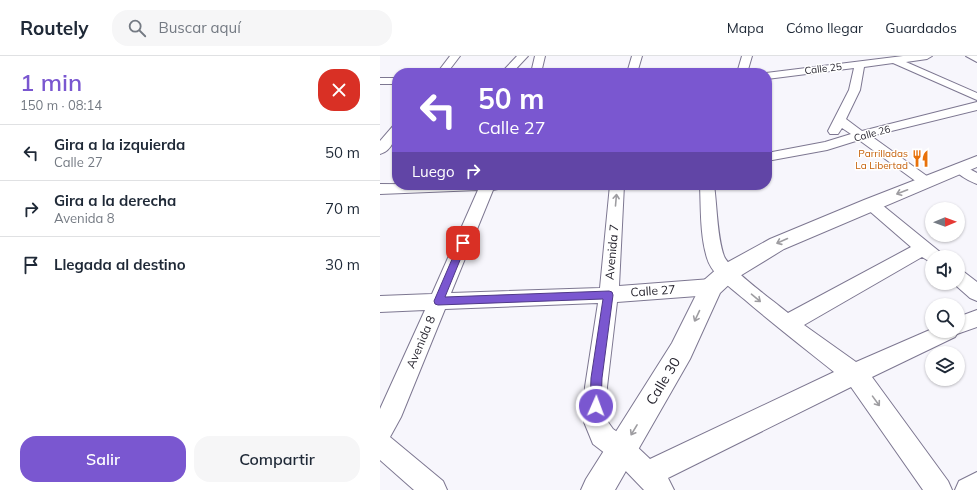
<!DOCTYPE html>
<html lang="es">
<head>
<meta charset="utf-8">
<style>
  :root { --surface:#fff; --page:#f6f6f7; --text:#1f2937; --muted:#747a83; --line:#e0e1e3; --accent:#7a57d0 }
  body { margin:0; font-family:Mulish,sans-serif; background:var(--page); color:var(--text); height:100vh; display:flex; flex-direction:column; font-size:15px; white-space:nowrap }
  * { box-sizing:border-box; margin:0 }
  p { font-size:13px; color:var(--muted) }
  .icon { flex:none; width:22px; height:22px; fill:none; stroke:currentColor; stroke-width:2; stroke-linecap:round; stroke-linejoin:round }
  .map { position:relative; flex:1; overflow:hidden }
  .side { display:flex; flex-direction:column; background:var(--surface); width:380px }
  .side>* { flex:none }
  .guide { position:absolute; left:12px; top:12px; width:380px; height:122px; border-radius:16px; box-shadow:0 1px 3px #0004; background:#7a57d0; color:#fff; overflow:hidden }
  .needle { width:26px; rotate:89deg }
  .tools { position:absolute; left:545px; top:146px; display:grid; gap:8px }
  .tools a { display:grid; place-items:center; width:40px; height:40px; border-radius:50%; background:var(--surface); box-shadow:0 1px 3px #0004; font-size:20px }
  .pin { position:absolute; display:grid; place-items:center; width:34px; height:34px; color:#fff; margin:-17px; border-radius:8px; box-shadow:0 2px 6px #0006 }
  .me { position:absolute; width:44px; margin:-22px; rotate:2deg; stroke-linejoin:round; filter:drop-shadow(0 0 3px #0008) }
  .turn { display:flex; align-items:center; gap:14px; height:84px; padding:0 20px; font-size:18px }
  .turn .icon { width:52px; height:52px; stroke-width:2.5 }
  .turn b { display:block; font-size:28px; line-height:34px }
  .then { display:flex; align-items:center; height:38px; padding:0 20px; background:#0003; gap:8px; font-size:15px }
  .round { display:grid; place-items:center; flex:none; width:42px; height:42px; border-radius:16px; background:var(--page) }
  .head { display:flex; align-items:center; justify-content:space-between; height:68px; padding:0 20px }
  h1 { font-size:24px; font-weight:600; line-height:30px; color:var(--accent) }
  .cta { display:flex; gap:8px; margin-top:auto; padding:8px 20px }
  .cta a { flex:1; height:46px; border-radius:16px; background:var(--accent); color:#fff; font-size:16px; font-weight:600; line-height:46px; text-align:center }
  .cta a+a { background:var(--page); color:var(--text) }
  ul { padding:0; list-style:none }
  li { display:flex; align-items:center; gap:12px; height:56px; padding:0 20px; border-top:1px solid var(--line) }
  li div { flex:1 }
  li b { display:block; font-size:15px }
  li em { font-style:normal }
  header { display:flex; align-items:center; gap:24px; box-sizing:border-box; height:56px; padding:0 20px; background:var(--surface); border-bottom:1px solid var(--line) }
  header strong { font-size:19px }
  nav { display:flex; gap:22px; margin-inline-start:auto; font-size:14px }
  .search { width:280px; height:36px; background:var(--page); display:flex; align-items:center; gap:10px; box-sizing:border-box; padding:0 14px; border-radius:16px; color:var(--muted); font-size:15px }
  main { display:flex; flex:1; min-height:0 }
  .map>svg:first-child { display:block }
  .lines { fill:none; stroke-linecap:round; stroke-linejoin:round }
  .minor-casing { stroke:#7d7791; stroke-width:2 }
  .secondary-casing { stroke:#7d7791; stroke-width:2 }
  .minor { fill:#fff; fill-rule:evenodd }
  .secondary { fill:#fff; fill-rule:evenodd }
  .oneway { stroke:#9e9da1 }
  .route { fill:#7a57d0; stroke:#4f3987 }
  .labels { text-anchor:middle; stroke-width:3; stroke-linejoin:round; paint-order:stroke }
  .far-street-label { font-size:10px; fill:#27252f; stroke:#fff }
  .far-food-label { font-size:10px; fill:#c56008; stroke:#fff; text-anchor:end }
  .street-label { font-size:12px; fill:#27252f; stroke:#fff }
  .near-street-label { font-size:14px; fill:#27252f; stroke:#fff }
</style>
</head>
<body>
<header>
<strong>Routely</strong>
<div class="search"><svg class="icon" aria-label="search" viewBox="0 0 24 24"><circle cx="10" cy="10" r="6"/><path d="M15 15l6 6"/></svg>Buscar aquí</div>
<nav><a>Mapa</a><a>Cómo llegar</a><a>Guardados</a></nav>
</header>
<main>
<section class="side">
<div class="head"><div><h1>1 min</h1><p>150 m · 08:14</p></div><a class="round" style="background:#d93025;color:#fff"><svg class="icon" aria-label="close" viewBox="0 0 24 24"><path d="M6 6l12 12M18 6L6 18"/></svg></a></div>
<ul>
<li><svg class="icon" aria-label="left" viewBox="0 0 24 24"><path d="M17 20v-9H6M10 6l-5 5 5 5"/></svg><div><b>Gira a la izquierda</b><p>Calle 27</p></div><em>50 m</em></li>
<li><svg class="icon" aria-label="right" viewBox="0 0 24 24"><path d="M7 20v-9h11M14 6l5 5-5 5"/></svg><div><b>Gira a la derecha</b><p>Avenida 8</p></div><em>70 m</em></li>
<li><svg class="icon" aria-label="arrive" viewBox="0 0 24 24"><path d="M6 21V4h12l-3 4 3 4H6"/></svg><div><b>Llegada al destino</b></div><em>30 m</em></li>
</ul>
<div class="cta"><a>Salir</a><a>Compartir</a></div>
</section>
<div class="map">
<svg width="597" height="434" viewBox="0 0 597 434">
  <rect width="100%" height="100%" fill="#f7f6fc"/>
  <g class="lines">
    <defs>
      <path id="minor" d="M 70,0 L 80,0 L 67,17 L 57,17 Z
        M 137,0 L 148,0 L 132,17 L 121,17 Z
        M 155,0 L 165,0 L 161,17 L 151,17 Z
        M 252,0 L 262,0 L 257,17 L 247,17 Z
        M 362,0 L 372,0 L 367,17 L 357,17 Z
        M 523,0 L 552,0 L 547,3 L 526,6 L 597,37 L 597,44 L 513,7 L 484,11 L 480,34 L 466,63 L 482,75 L 597,46 L 597,54 L 491,80 L 551,123 L 553,126 L 551,129 L 546,131 L 541,129 L 479,84 L 447,94 L 387,105 L 387,97 L 445,86 L 471,78 L 462,72 L 458,78 L 450,78 L 448,75 L 469,34 L 474,12 L 387,23 L 386,17 Z
        M 586,0 L 597,0 L 597,6 Z
        M 0,22 L 17,22 L 17,28 L 0,28 Z
        M 17,69 C 17,80 12,95 0,98 L 0,85 L 13,70 Z
        M 580,108 L 597,117 L 597,128 C 589,125 578,119 573,112 L 575,109 Z
        M 0,128 L 125,129 L 123,132 L 113,134 L 71,237 L 220,232 L 230,129 L 244,129 L 239,230 L 331,223 L 338,226 L 340,231 L 338,236 L 331,239 L 237,246 L 227,331 L 228,366 L 233,373 L 252,386 L 270,403 L 454,316 C 424,292 393,268 364,243 C 351,232 332,219 327,202 C 320,179 321,153 320,129 L 334,129 C 337,149 337,181 344,200 C 349,213 395,246 408,257 L 531,191 L 486,152 L 483,148 L 486,144 L 491,143 L 496,144 L 560,196 L 563,201 L 552,201 L 552,207 L 542,201 L 424,269 L 476,306 L 552,273 L 552,275 L 578,275 L 578,261 L 597,254 L 597,271 L 577,278 L 575,281 L 492,321 L 568,425 L 572,434 L 543,434 L 471,331 L 288,422 L 294,434 L 264,434 L 239,408 L 213,388 L 204,366 L 205,331 L 218,247 L 65,253 L 21,361 L 10,381 L 63,425 L 67,434 L 34,434 L 0,404 L 0,353 L 45,254 L 0,256 L 0,240 L 52,238 L 98,134 L 0,138 Z
        M 578,214 L 584,216 L 597,226 L 597,245 L 590,242 L 573,227 L 578,227 Z
        M 597,416 L 597,434 L 575,434 L 579,425 Z"/>
      <path id="secondary" d="M 597,100 L 597,111 L 404,193 L 355,223 L 340,237 L 310,303 L 235,434 L 201,434 L 206,423 L 292,287 L 323,225 L 339,211 L 390,183 L 484,144 Z"/>
    </defs>
    <use href="#minor" class="minor-casing"/>
    <use href="#secondary" class="secondary-casing"/>
    <use href="#minor" class="minor"/>
    <use href="#secondary" class="secondary"/>
  </g>
  <defs><path id="oneway-shaft" d="M-6 0H5M1.5-3L5.5 0L1.5 3" fill="none" stroke-width="1.6" stroke-linecap="round" stroke-linejoin="round"/></defs>
  <g class="oneway">
    <use href="#oneway-shaft" transform="translate(522 136) rotate(159)"/>
    <use href="#oneway-shaft" transform="translate(236 144) rotate(-85)"/>
    <use href="#oneway-shaft" transform="translate(402 185) rotate(156)"/>
    <use href="#oneway-shaft" transform="translate(376 242) rotate(40)"/>
    <use href="#oneway-shaft" transform="translate(317 260) rotate(115)"/>
    <use href="#oneway-shaft" transform="translate(496 345) rotate(54)"/>
    <use href="#oneway-shaft" transform="translate(254 374) rotate(121)"/>
  </g>
  <path class="route" d="M 83,184 L 87,187 L 65,241 L 229,235 L 232,236 L 233,239 L 222,322 L 221,350 L 220,355 L 216,356 L 211,355 L 210,350 L 211,322 L 223,243 L 58,249 L 55,248 L 54,245 L 79,187 Z"/>
  <defs>
    <symbol id="restaurant-bare" viewBox="-9 -9 18 18"><path d="M-5-6h1v4h1v-4h1v4h1v-4h1v5L-1.5 .5V6h-2V.5L-5-1ZM5-6V6H3V1.5H1.5Q1.5-4 5-6Z" fill="#e8710a" stroke="#fff" stroke-width="2.5" paint-order="stroke"/></symbol>
  </defs>
  <g fill-rule="evenodd">
    <use href="#restaurant-bare" x="528" y="90" width="25" height="25"/>
  </g>
  <g class="labels">
    <g class="far-street-label">
      <text transform="translate(443 12) rotate(-7)" y="4">Calle 25</text>
      <text transform="translate(492 77) rotate(-15)" y="4">Calle 26</text>
    </g>
    <g class="far-food-label">
      <text x="528" y="101">Parrilladas<tspan x="528" dy="12">La Libertad</tspan></text>
    </g>
    <g class="street-label">
      <text transform="translate(232 196) rotate(-85)" y="4">Avenida 7</text>
      <text transform="translate(273 235) rotate(-4)" y="4">Calle 27</text>
      <text transform="translate(41 286) rotate(-67)" y="4">Avenida 8</text>
    </g>
    <g class="near-street-label">
      <text transform="translate(283 325) rotate(-59)" y="5">Calle 30</text>
    </g>
  </g>
</svg>
<div class="tools">
<a><svg class="needle" viewBox="-14 -14 28 28"><path d="M0-13l5 13h-10z" fill="#e53935"/><path d="M0 13l5-13h-10z" fill="#747a83"/></svg></a>
<a><svg class="icon" aria-label="sound" viewBox="0 0 24 24"><path d="M4 9h4l5-4v14l-5-4H4zM17 9q2 3 0 6"/></svg></a>
<a><svg class="icon" aria-label="search" viewBox="0 0 24 24"><circle cx="10" cy="10" r="6"/><path d="M15 15l6 6"/></svg></a>
<a><svg class="icon" aria-label="layers" viewBox="0 0 24 24"><path d="M12 4l9 5-9 5-9-5zM3 14l9 5 9-5"/></svg></a>
</div>
<div class="pin" style="left:83px;top:187px;background:#d93025"><svg class="icon" aria-label="arrive" viewBox="0 0 24 24"><path d="M6 21V4h12l-3 4 3 4H6"/></svg></div>
<svg class="me" style="left:216px;top:350px" viewBox="-20 -20 40 40"><circle r="17" fill="#7a57d0" stroke="#fff" stroke-width="3"/><path d="M0-11L8 9 0 5-8 9z" fill="#fff"/></svg>
<div class="guide">
<div class="turn"><svg class="icon" aria-label="left" viewBox="0 0 24 24"><path d="M17 20v-9H6M10 6l-5 5 5 5"/></svg><div><b>50 m</b>Calle 27</div></div>
<div class="then">Luego<svg class="icon" aria-label="right" viewBox="0 0 24 24"><path d="M7 20v-9h11M14 6l5 5-5 5"/></svg></div>
</div>
</div>
</main>
</body>
</html>
